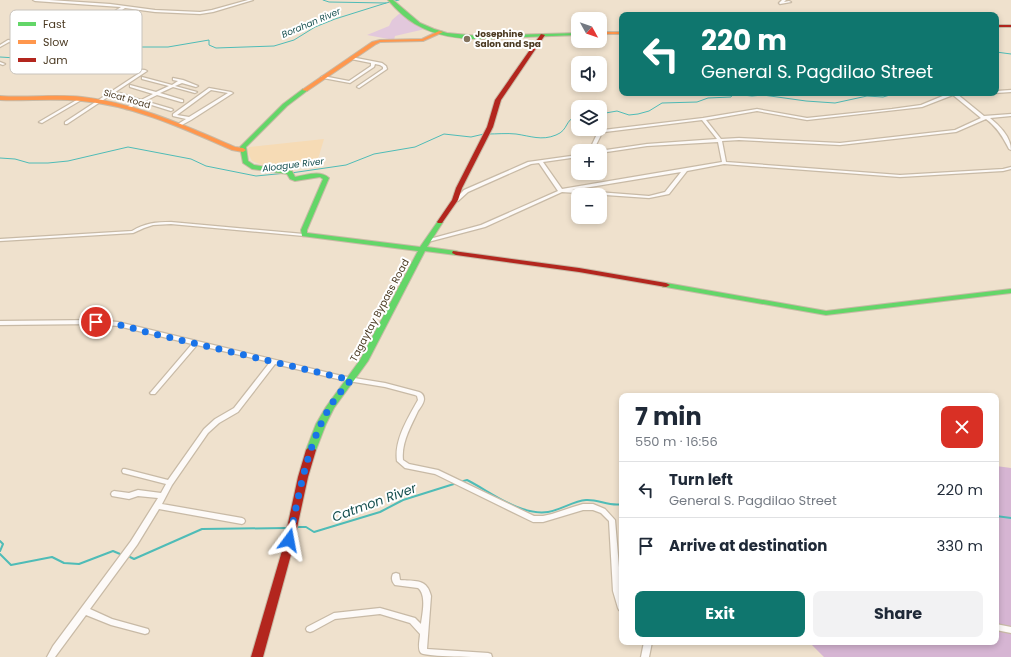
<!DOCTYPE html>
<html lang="en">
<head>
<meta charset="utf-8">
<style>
  :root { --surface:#fff; --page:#f2f2f3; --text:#1f2937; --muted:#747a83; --line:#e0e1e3; --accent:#0f766e }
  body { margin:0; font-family:Poppins,sans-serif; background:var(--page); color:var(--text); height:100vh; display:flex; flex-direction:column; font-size:15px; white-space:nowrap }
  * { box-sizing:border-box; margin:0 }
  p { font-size:13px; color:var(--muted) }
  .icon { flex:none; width:22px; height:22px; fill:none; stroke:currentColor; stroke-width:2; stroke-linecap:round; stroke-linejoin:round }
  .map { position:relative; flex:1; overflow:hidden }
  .details { position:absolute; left:619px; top:393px; width:380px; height:252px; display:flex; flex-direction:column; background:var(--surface); border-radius:8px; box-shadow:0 2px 6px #0003 }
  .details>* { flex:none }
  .hud { position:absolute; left:619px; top:12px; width:380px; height:84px; border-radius:8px; box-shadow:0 2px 6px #0003; background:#0f766e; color:#fff; overflow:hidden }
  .needle { width:26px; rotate:130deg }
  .controls { position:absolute; left:571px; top:12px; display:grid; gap:8px }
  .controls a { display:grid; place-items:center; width:36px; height:36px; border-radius:8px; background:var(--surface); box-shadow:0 2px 6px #0003; font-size:20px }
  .pin { position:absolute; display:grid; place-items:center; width:34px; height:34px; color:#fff; margin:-17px; border:2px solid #fff; border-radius:50%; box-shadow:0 1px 4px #0007 }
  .me { position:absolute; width:44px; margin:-22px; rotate:13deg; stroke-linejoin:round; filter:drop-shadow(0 0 3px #0008) }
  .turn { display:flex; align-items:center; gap:14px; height:84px; padding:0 16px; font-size:18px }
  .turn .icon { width:52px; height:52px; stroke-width:2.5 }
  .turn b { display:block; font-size:28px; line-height:34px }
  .round { display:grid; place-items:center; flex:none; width:42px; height:42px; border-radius:8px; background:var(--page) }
  .headline { display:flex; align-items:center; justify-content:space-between; height:68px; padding:0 16px }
  h1 { font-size:24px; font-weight:700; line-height:30px }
  .cta { display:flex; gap:8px; margin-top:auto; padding:8px 16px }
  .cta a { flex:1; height:46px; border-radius:8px; background:var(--accent); color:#fff; font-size:16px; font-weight:700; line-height:46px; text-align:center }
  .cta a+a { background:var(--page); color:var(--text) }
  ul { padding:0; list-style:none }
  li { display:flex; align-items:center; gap:12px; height:56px; padding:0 16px; border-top:1px solid var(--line) }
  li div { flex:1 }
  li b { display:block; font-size:15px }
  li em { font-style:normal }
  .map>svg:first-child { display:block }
  .built { fill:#f6dbb5 }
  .green { fill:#e2c8dc }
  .forest { fill:#d6b5d3 }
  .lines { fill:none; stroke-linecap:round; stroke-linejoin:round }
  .stream-far1 { stroke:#4fbcb7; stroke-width:1 }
  .stream { stroke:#4fbcb7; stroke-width:2 }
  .street-casing { stroke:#c8baa6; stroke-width:2.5 }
  .fast-casing { stroke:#c8baa6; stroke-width:2 }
  .slow-casing { stroke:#c8baa6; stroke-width:2 }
  .jam-casing { stroke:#c8baa6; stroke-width:2 }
  .street { fill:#fdfaf8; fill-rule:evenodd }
  .fast { fill:#63d668; fill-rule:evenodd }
  .slow { fill:#ff974d; fill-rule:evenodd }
  .jam { fill:#b3261e; fill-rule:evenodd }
  .route { stroke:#1a73e8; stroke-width:7; stroke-dasharray:0 12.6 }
  .poi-dot { fill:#83735d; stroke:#fff; stroke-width:1.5 }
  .labels { text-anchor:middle; stroke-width:4; stroke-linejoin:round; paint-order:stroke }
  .far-water-label { font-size:9px; font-style:italic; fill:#175050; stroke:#fff }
  .far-poi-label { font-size:9px; font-weight:bold; fill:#493820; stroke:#fff; text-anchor:start }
  .far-street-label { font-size:9px; fill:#493820; stroke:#fff }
  .street-label { font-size:10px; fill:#493820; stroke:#fff }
  .near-water-label { font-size:13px; font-style:italic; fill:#175050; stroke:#fff }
  .key { fill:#fff; stroke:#c8c3bc; stroke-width:1 }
  .key-label { font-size:11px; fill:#493820 }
</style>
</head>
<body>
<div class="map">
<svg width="1011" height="657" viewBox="0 0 1011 657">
  <rect width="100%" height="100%" fill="#efe1cd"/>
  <path class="built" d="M 324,139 L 316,166 L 265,166 L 252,161 L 247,151 L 249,147 Z"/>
  <path class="green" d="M 399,14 L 402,14 L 414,24 L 425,29 L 395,36 L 394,40 L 367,35 L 389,26 L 392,20 Z"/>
  <path class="forest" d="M 996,466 L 1011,468 L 1011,657 L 824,657 L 809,642 L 996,642 Z"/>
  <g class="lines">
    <path class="stream-far1" d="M 323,0 L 329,2 L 386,3 L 399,0
      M 115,50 L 133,47 L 168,47 L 209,40 L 209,45 L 216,48 L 274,46 L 294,40 L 315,27 L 335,19 L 386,3
      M 996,52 L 1011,54
      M 0,57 L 64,61 L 77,57 L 90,49 L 101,48
      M 600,114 L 617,111 L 629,115 L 638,114 L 649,111 L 662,103 L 697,102 L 708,98 L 731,97 L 733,94 L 752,96 L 763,95 L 806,101 L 835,103 L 867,96 L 883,97 L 897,93
      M 488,134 C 497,134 507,133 516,134 C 530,136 542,141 556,135 C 569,130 564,120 578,115
      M 0,158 L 15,159 L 29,163 L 48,163 L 68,161 L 128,147 L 191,159 L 206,166 L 256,176 L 287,173
      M 291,173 L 346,165 L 374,154 L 415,147 L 444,134 L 471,137 L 484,134"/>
    <path class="stream" d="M 460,482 L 467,480 C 491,492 520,516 548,512 C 561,510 573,501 586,500 C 598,499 610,507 622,504
      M 996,516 L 1011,518
      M 297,527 L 306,527 L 314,532 L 380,512 L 403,500 L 457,483
      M 0,541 L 3,544 L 0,551
      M 0,554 L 11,565 L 52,557 L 64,563 L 79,564 L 113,551 L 120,554
      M 130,557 L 134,559 L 202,529 L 287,528"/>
    <defs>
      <path id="street" d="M 33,0 L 49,0 L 110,4 L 155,10 L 200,12 L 212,10 L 248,0 L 253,0 L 213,12 L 200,14 L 155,12 L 125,8 L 74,42 L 106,43 L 107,44 L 105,45 L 9,42 L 0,47 L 0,45 L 8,40 L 69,42 L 121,7 L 35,1 Z
        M 782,0 L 786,0 L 784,2 L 789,1 L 791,2 L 780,4 L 779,3 Z
        M 102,47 L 118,48 L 120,49 L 118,50 L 103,49 L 102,49 Z
        M 351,57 L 382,63 L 386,66 L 387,69 L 359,88 L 357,87 L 358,86 L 383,69 L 383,67 L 380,65 L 375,64 L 374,67 L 350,83 L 323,78 L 321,77 L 323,76 L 349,81 L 371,66 L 371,63 L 351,59 Z
        M 0,62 L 5,64 L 3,65 L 0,64 Z
        M 97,66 L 145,70 L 147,71 L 67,124 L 65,124 L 65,122 L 141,72 L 98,68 L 97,68 Z
        M 142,77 L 172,85 L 178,81 L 173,80 L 173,78 L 183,80 L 198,86 L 196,87 L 182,83 L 175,86 L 197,92 L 195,93 L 173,87 L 160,93 L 183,100 L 183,102 L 181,102 L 157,95 L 145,101 L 172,109 L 173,110 L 171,111 L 142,102 L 128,109 L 126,109 L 126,107 L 138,101 L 118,95 L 118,93 L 120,93 L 141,100 L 153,94 L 130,87 L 130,85 L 156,92 L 169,86 L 142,79 Z
        M 209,88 L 231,92 L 233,93 L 191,120 L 180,126 L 178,126 L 178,124 L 186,119 L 173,116 L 173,114 ZM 211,90 L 228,93 L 189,117 L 177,115 Z
        M 1011,90 L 1011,92 L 996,93 L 996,91 Z
        M 950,93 L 961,93 L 957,94 L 984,116 L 1011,114 L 1011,116 L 990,118 C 1000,126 1011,137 1011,150 L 1009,149 C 1003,137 997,127 986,119 L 956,132 L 840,145 L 739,140 L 722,141 L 726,162 L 900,175 L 1003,169 L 1011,167 L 1011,169 L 1003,171 L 900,177 L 724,164 L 687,171 L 669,194 L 649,198 L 562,192 L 485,227 L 428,242 L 426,241 L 426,240 L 481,225 L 558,191 L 539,163 L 531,164 L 468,192 L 458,201 L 456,201 L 454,200 L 464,190 L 528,162 L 578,155 L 578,157 L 543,162 L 562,189 L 722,162 L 718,142 L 647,146 L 600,153 L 600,151 L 599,151 L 647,144 L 717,139 L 702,120 L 605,132 L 601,135 L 593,151 L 589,151 L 597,134 L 603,130 L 703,118 L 757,109 L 807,118 L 892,109 L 921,105 ZM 953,95 L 981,118 L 955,130 L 840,143 L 739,138 L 721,139 L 706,120 L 757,111 L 807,120 L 922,107 ZM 681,172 L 665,192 L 649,196 L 572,190 Z
        M 80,98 L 83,99 L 42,123 L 39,122 Z
        M 171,222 L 304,234 L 306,235 L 304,236 L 171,224 L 153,225 L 144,228 L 133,233 L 0,241 L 0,239 L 132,231 C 145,223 156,222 171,222 Z
        M 96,320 L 118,322 L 342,376 L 385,383 L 419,392 C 422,393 424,396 424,399 C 424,403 420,408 418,411 C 411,426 401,443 403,460 L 409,464 L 438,470 L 534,516 L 543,516 L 552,514 L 573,507 L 583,504 L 593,504 L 605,509 L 615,520 L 621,591 L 622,595 L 622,611 L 619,610 L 618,608 L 613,591 L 609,521 L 601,513 L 593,510 L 583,510 L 543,522 L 533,522 L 435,474 L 405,468 L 397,461 C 394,440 408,418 418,400 L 417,396 L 415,395 L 385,387 L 342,380 L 275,364 L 238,412 L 219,423 L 208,433 L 172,485 L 162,504 L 242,518 L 244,519 L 245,521 L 244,523 L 242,524 L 159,509 L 137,545 L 90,609 L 112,619 L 148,629 L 149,631 L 148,633 L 145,634 L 111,625 L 86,615 L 55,657 L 47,657 L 53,646 L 131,541 L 158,498 L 138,496 L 129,499 L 112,496 L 111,494 L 112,492 L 114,491 L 129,493 L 138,490 L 161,493 L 166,484 L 123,473 L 122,471 L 123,469 L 125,469 L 168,480 L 204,429 L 215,419 L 234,408 L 270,362 L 197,345 L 155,394 L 151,394 L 150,393 L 151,392 L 192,344 L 118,326 L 96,324 L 0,325 L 0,321 Z
        M 396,573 L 399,574 L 400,580 C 408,581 422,579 427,587 C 429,589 430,593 431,596 L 427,649 L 488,653 L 491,654 L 492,657 C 481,657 426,657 421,653 C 417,649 420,639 420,634 L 410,623 L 380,614 L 335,619 L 313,631 L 310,632 L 307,631 L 306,629 L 307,627 L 334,613 L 380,608 L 415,618 L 421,624 C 422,615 427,595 418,588 L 395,585 C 392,582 391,578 393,574 Z
        M 996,624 L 1011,627 L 1011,633 L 996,630 Z
        M 644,642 L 652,642 L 649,657 L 641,657 Z"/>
      <path id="fast" d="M 388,0 L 393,0 L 420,23 L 434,29 L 447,33 L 479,36 L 578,33 L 578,35 C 561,36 543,36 526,37 C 490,39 448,44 415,24 C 405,18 396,9 388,0 Z
        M 303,89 L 308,90 L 287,106 L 246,147 L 248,161 L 254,165 L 292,171 L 295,177 C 307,175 320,170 329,178 L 307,230 L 307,233 L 420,247 L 438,221 L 440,220 L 443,222 L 427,247 L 456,251 L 460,253 L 456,255 L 425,251 L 368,361 L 334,408 L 326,424 L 316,450 L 314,452 L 308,452 L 306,450 L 316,424 L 326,407 L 360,360 L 418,251 L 302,236 L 301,230 L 323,179 L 320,177 L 295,181 L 290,179 L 287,174 L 252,169 L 243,163 L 240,147 L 283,104 Z
        M 663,283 L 666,283 L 826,311 L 1011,289 L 1011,293 L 826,315 L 666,287 L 663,287 L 662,285 Z"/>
      <path id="slow" d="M 439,31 L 443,32 L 423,41 L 380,42 L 376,44 L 307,91 L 302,90 L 372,42 L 380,40 L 422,39 Z
        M 600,32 L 622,32 L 622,34 L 600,34 Z
        M 0,96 C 27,98 55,94 82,97 C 136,103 186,126 235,147 L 243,148 L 246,150 L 243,152 L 232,150 C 184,129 135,106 82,101 C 55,98 27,101 0,100 Z"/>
      <path id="jam" d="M 996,25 L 1011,25 L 1011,27 L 996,27 Z
        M 541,34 L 545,35 L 501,100 L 493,127 L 462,188 L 458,200 L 442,223 L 438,223 L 437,222 L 452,200 L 456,188 L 487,127 L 495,100 Z
        M 453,251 L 579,268 L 666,283 L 670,285 L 666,287 L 579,272 L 456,255 L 452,253 Z
        M 311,447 L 314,448 L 316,450 L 308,477 L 292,551 L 263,657 L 251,657 L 282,551 L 298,477 L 306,450 L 308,448 Z"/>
    </defs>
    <use href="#street" class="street-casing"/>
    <use href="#fast" class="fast-casing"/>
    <use href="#slow" class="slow-casing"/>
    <use href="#jam" class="jam-casing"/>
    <use href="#street" class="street"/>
    <use href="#fast" class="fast"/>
    <use href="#slow" class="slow"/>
    <use href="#jam" class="jam"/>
  </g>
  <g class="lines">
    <path class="route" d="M 96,322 L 126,326 L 142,331 L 351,380 C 342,390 333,400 327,412 C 305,452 299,497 289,540"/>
  </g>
  <circle class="poi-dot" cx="467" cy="39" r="4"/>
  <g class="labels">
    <g class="far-water-label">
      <text transform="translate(311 23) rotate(-23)" y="3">Borahan River</text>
      <text transform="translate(293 165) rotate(-7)" y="3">Aloague River</text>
    </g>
    <g class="far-poi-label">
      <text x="475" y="37">Josephine<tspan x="475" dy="10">Salon and Spa</tspan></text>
    </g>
    <g class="far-street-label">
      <text transform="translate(127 99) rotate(16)" y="3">Sicat Road</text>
    </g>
    <g class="street-label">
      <text transform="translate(379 310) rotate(-62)" y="4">Tagaytay Bypass Road</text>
    </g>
    <g class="near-water-label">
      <text transform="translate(374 502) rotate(-20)" y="5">Catmon River</text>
    </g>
  </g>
  <rect x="10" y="10" width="132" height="64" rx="6" class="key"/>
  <rect x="18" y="22" width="18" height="4" fill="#63d668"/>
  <rect x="18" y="40" width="18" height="4" fill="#ff974d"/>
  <rect x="18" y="58" width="18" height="4" fill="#b3261e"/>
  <g class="key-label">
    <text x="43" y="28">Fast</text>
    <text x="43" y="46">Slow</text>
    <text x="43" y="64">Jam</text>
  </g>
</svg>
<div class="controls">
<a><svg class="needle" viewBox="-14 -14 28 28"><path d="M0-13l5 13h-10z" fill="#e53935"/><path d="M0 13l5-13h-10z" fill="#747a83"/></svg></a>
<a><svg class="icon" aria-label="sound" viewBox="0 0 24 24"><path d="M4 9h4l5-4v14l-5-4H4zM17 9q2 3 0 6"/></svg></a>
<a><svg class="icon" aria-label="layers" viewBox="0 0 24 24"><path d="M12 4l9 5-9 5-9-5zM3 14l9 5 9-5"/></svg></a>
<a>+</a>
<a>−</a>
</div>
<div class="pin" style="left:96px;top:322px;background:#d93025"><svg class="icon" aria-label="arrive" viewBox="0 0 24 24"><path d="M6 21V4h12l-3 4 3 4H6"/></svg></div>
<svg class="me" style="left:289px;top:540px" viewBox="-20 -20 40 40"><path d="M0-17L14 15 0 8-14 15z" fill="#1a73e8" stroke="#fff" stroke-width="4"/></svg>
<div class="hud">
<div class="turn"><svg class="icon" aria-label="left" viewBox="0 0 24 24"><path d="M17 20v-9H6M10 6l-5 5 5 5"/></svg><div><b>220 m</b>General S. Pagdilao Street</div></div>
</div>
<section class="details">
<div class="headline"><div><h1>7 min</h1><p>550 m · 16:56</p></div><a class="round" style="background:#d93025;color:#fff"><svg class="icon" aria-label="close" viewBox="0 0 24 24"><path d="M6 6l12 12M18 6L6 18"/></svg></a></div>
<ul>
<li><svg class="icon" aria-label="left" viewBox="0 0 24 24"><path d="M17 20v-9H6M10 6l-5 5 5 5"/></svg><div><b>Turn left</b><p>General S. Pagdilao Street</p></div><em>220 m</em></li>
<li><svg class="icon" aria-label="arrive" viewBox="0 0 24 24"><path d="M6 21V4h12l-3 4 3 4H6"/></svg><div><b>Arrive at destination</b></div><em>330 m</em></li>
</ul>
<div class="cta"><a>Exit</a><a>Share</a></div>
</section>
</div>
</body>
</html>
